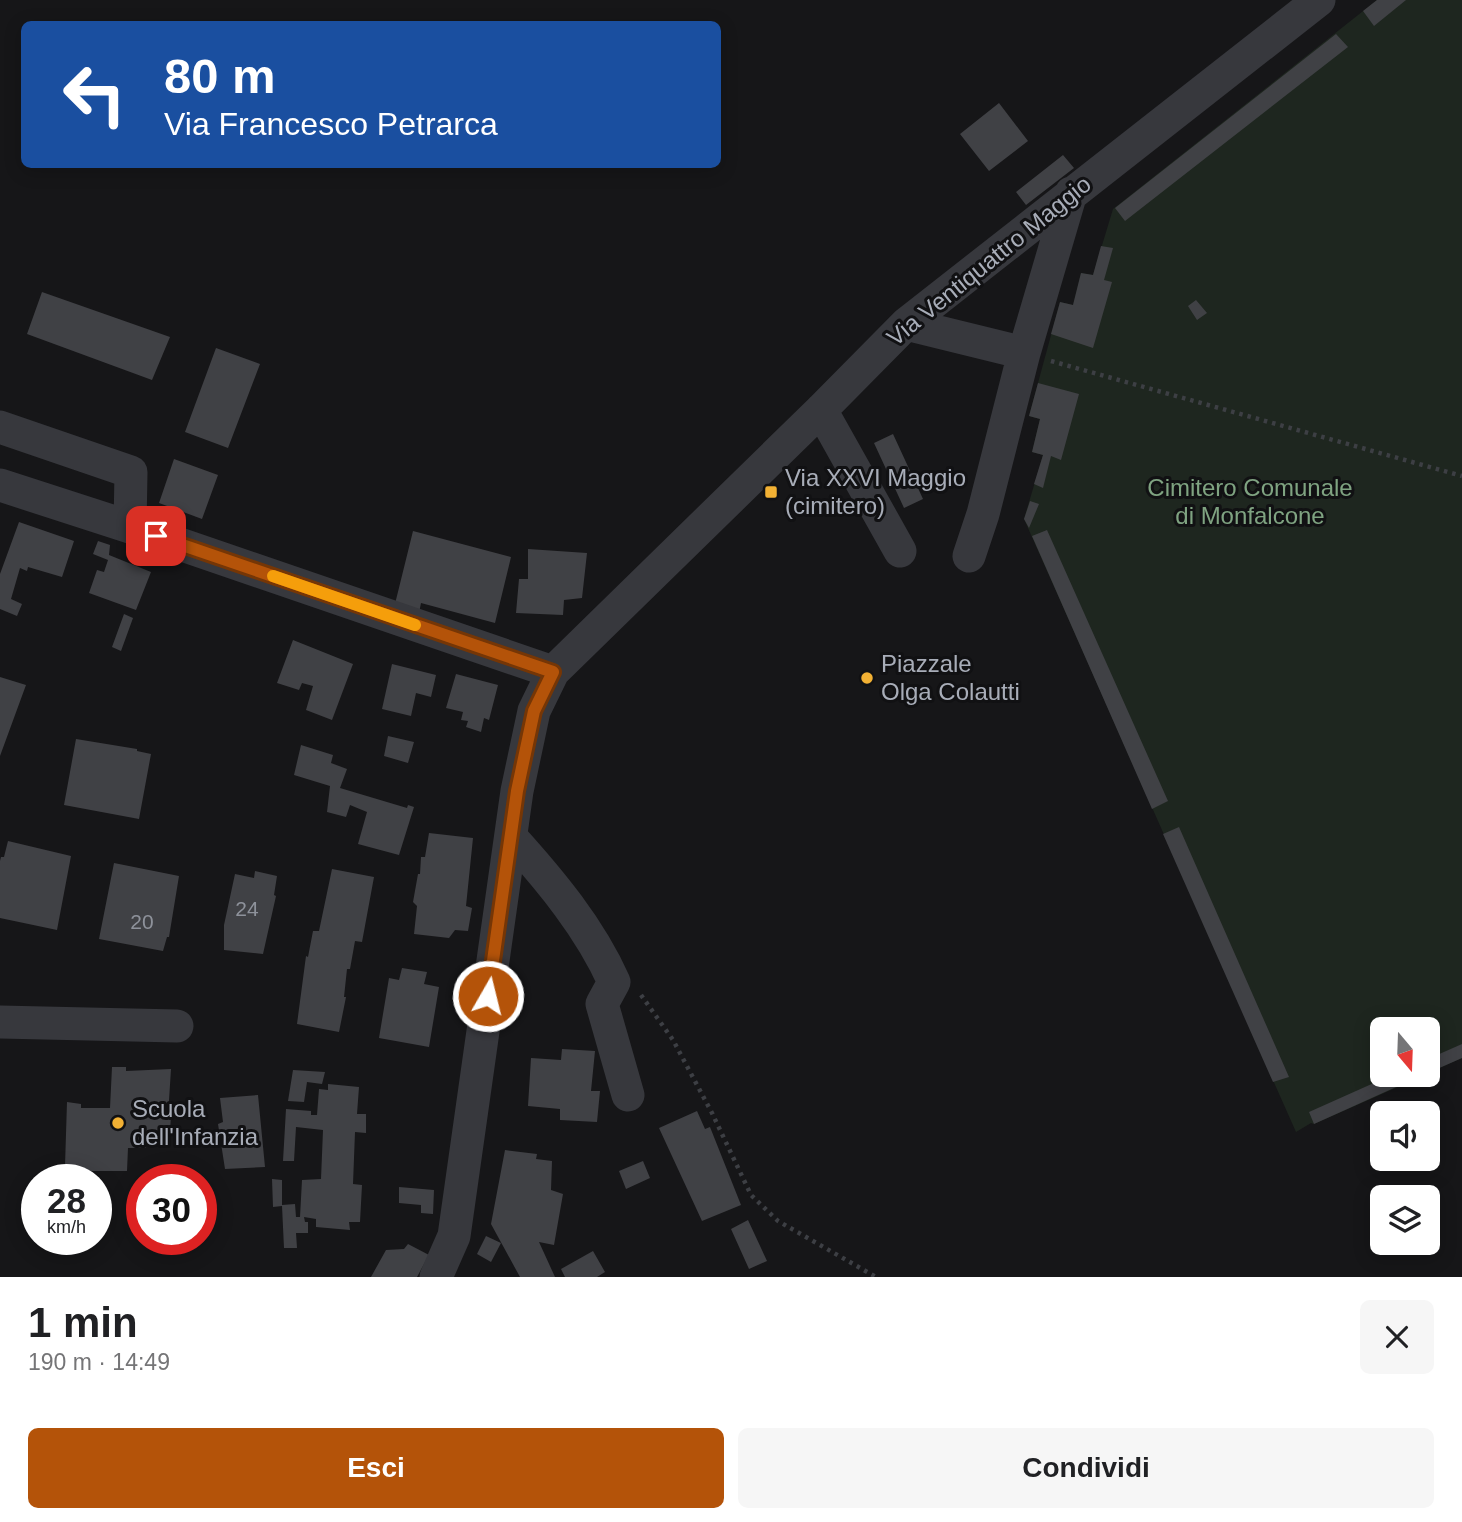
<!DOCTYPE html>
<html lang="it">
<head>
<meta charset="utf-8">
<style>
  :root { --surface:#fff; --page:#f6f6f6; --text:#202124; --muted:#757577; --accent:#b45309 }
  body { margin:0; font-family:Arial,sans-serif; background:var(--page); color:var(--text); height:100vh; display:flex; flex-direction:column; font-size:26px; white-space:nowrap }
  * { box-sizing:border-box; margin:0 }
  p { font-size:23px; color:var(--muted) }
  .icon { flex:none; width:38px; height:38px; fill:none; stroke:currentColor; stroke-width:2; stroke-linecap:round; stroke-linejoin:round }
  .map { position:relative; height:1277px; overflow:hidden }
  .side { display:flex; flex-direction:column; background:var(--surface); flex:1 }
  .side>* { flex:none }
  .top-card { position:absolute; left:21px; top:21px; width:700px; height:147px; border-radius:10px; box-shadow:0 4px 18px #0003; background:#1a4fa0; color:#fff; overflow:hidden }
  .needle { width:46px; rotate:161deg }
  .tools { position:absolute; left:1370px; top:1017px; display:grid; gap:14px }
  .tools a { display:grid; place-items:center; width:70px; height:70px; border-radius:10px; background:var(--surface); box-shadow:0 4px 18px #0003; font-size:35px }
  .speed { position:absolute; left:21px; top:1164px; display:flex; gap:14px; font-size:35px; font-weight:700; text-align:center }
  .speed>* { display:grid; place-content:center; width:91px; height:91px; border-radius:50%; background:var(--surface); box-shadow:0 4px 18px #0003; line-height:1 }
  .speed small { font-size:18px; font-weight:400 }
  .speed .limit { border:10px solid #d22; background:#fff; color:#111 }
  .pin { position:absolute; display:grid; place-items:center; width:60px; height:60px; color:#fff; margin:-30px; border-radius:14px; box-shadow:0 4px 10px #0006 }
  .me { position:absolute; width:77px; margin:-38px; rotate:8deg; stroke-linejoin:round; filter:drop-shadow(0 0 5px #0008) }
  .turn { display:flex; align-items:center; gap:24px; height:147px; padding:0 28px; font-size:32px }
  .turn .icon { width:91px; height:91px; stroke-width:2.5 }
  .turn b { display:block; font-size:49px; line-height:60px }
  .round { display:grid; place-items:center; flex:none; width:74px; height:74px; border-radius:10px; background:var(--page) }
  .headline { display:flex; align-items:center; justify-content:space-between; height:119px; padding:0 28px }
  h1 { font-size:42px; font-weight:600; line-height:52px }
  .primary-button { display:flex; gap:14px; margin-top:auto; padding:14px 28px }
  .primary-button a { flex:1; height:80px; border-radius:10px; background:var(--accent); color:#fff; font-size:28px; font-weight:600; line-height:80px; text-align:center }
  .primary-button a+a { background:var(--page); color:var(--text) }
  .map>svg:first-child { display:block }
  .green { fill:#1e261f }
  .building { fill:#404145 }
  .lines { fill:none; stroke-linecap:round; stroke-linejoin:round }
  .path { stroke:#3d3f44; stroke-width:4.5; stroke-dasharray:3.5 5; stroke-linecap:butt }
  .minor { stroke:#37383d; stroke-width:33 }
  .route-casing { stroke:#753606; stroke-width:18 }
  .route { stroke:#b45309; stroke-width:12 }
  .slow { stroke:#f59e0b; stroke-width:12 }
  .poi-dot { fill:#f2b134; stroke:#111113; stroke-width:2.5 }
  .labels { text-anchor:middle; stroke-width:6; stroke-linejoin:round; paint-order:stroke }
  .number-label { font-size:21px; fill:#8e929b }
  .street-label { font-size:24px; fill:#a8adb8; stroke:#111113 }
  .poi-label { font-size:24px; fill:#a8adb8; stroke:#111113; text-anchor:start }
  .park-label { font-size:24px; fill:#7fa381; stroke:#111113 }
</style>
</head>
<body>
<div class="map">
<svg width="1462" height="1277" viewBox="0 0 1462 1277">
  <rect width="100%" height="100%" fill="#161618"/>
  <path class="green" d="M 1377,0 L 1462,0 L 1462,1058 L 1428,1073 L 1428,1029 L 1382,1029 L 1382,1074 L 1425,1075 L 1314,1124 L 1311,1123 L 1296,1132 L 1024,519 L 1043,455 L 1032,452 L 1040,419 L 1029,416 L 1060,302 L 1073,305 L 1081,273 L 1093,275 L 1113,209 Z"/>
  <path class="building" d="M 1377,0 L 1406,0 L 1374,26 L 1363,11 Z
    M 1336,34 L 1348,47 L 1125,221 L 1115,208 Z
    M 999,103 L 1028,141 L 989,171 L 960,134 Z
    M 1063,155 L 1074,168 L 1026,205 L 1016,192 Z
    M 1101,246 L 1113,248 L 1104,280 L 1112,282 L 1093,348 L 1051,334 L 1060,302 L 1073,305 L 1081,273 L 1093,275 Z
    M 42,292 L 170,337 L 152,380 L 27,334 Z
    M 1196,300 L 1207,313 L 1197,320 L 1188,306 Z
    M 216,348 L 260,364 L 228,448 L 185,432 Z
    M 1038,383 L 1079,394 L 1061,460 L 1051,456 L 1043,488 L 1034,484 L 1043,455 L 1032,452 L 1040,419 L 1029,416 Z
    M 893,434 L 923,499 L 904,508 L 874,443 Z
    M 174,459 L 218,475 L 202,519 L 159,503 Z
    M 1030,501 L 1039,504 L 1029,528 L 1024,519 Z
    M 19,522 L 74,541 L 62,577 L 28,567 L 27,571 L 20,568 L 11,599 L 22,604 L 17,616 L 0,609 L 0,574 Z
    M 1047,530 L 1168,801 L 1152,809 L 1032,536 Z
    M 413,531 L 511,557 L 495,623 L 421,603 L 418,618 L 393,612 Z
    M 98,541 L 110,545 L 109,555 L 151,572 L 136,610 L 89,593 L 97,570 L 104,572 L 108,560 L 93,554 Z
    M 528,549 L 587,553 L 582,598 L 564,600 L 563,615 L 516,613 L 519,579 L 528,579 Z
    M 124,614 L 133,618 L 121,651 L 112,647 Z
    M 293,640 L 353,664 L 332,720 L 306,710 L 313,686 L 302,683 L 299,690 L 277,683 Z
    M 392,664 L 436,675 L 431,697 L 416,693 L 411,716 L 382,709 Z
    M 456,674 L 498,685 L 489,720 L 484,718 L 481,732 L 466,727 L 468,721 L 461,720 L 463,712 L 446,708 Z
    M 0,677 L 26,685 L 0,756 Z
    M 388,736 L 414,742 L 408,763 L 384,756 Z
    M 76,739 L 137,749 L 137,751 L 151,754 L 139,819 L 64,805 Z
    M 301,745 L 333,755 L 331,763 L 347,769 L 340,788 L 407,808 L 408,805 L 414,807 L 399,855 L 358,844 L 367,812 L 350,805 L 346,817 L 327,812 L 330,786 L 294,775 Z
    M 1179,827 L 1289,1077 L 1273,1082 L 1163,834 Z
    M 429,833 L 473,838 L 466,906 L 472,908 L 468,931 L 455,930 L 449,938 L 414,934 L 417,906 L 413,902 L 418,874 L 420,874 L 421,857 L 425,857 Z
    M 8,841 L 71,856 L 57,930 L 0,918 L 0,861 L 1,857 L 4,857 Z
    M 114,863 L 179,876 L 169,937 L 167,937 L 163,951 L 99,939 Z
    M 332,869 L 374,877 L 362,942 L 355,941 L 350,969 L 347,969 L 344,997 L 346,997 L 339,1032 L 297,1024 L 306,956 L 308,957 L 313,931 L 319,931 Z
    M 255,871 L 277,876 L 274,895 L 276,896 L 263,954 L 224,950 L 224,925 L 235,874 L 254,878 Z
    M 402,968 L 427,972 L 424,984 L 439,987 L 429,1047 L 379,1038 L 389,978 L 399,980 Z
    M 1462,1044 L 1462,1058 L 1428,1073 L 1428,1059 Z
    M 562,1049 L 595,1051 L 591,1091 L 600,1091 L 597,1122 L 560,1120 L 560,1109 L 528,1106 L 531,1058 L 561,1060 Z
    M 112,1067 L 126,1067 L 126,1071 L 171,1069 L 168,1116 L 171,1116 L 170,1131 L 147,1130 L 146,1148 L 128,1148 L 127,1171 L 80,1171 L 79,1166 L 65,1166 L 67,1102 L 81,1104 L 81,1108 L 110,1108 Z
    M 293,1070 L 325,1072 L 322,1084 L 307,1082 L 304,1102 L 288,1101 Z
    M 1394,1074 L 1425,1074 L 1314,1124 L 1309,1112 Z
    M 328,1084 L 359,1087 L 357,1114 L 366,1114 L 366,1133 L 355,1132 L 353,1184 L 362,1185 L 360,1222 L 349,1222 L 350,1230 L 316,1227 L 316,1219 L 304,1217 L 305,1222 L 308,1222 L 308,1233 L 296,1233 L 297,1248 L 284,1248 L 282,1206 L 273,1207 L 272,1179 L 282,1180 L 282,1205 L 295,1204 L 296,1217 L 300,1217 L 302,1180 L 321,1179 L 323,1130 L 296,1127 L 294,1161 L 283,1161 L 286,1109 L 311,1111 L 311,1115 L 317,1115 L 319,1089 L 328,1090 Z
    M 258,1095 L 265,1167 L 225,1169 L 218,1124 L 223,1122 L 220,1098 Z
    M 697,1111 L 705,1129 L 710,1127 L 741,1205 L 702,1221 L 659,1128 Z
    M 505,1150 L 537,1154 L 536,1159 L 552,1161 L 551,1190 L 563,1194 L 554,1245 L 539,1242 L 555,1277 L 520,1277 L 491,1224 Z
    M 643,1161 L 650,1178 L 626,1189 L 619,1171 Z
    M 399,1187 L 434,1190 L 433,1214 L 421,1213 L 421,1205 L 399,1203 Z
    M 748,1220 L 767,1261 L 749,1269 L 731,1229 Z
    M 486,1236 L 501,1243 L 491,1262 L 477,1254 Z
    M 408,1244 L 429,1255 L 417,1277 L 371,1277 L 386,1250 L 404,1249 Z
    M 593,1251 L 605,1272 L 597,1277 L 565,1277 L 561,1269 Z"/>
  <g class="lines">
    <path class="path" d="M 1051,361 L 1462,476
      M 641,995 L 673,1040 L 712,1113 L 751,1195 L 778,1221 L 876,1277"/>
    <path class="minor" d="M 906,324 L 1024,353
      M 821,410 L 900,551
      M 0,427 L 131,472 L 130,527
      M 0,485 L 130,527 L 553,672
      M 969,556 L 983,514 L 1024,353 L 1071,193
      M 511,837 C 550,880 590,928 614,982 L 602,1004 L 628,1095
      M 0,1022 L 177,1026
      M 436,1277 L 454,1236 L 517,791 L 534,711 L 553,672 L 821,410 L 906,324 L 1319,0"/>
  </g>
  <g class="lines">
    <defs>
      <path id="route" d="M 156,536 L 553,672 L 534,711 L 517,791 L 488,996"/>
    </defs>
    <use href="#route" class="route-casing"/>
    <use href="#route" class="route"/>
    <path class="slow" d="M 273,576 L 415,625"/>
  </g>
  <g class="poi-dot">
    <rect x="764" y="485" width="14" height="14" rx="3.5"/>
    <circle cx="867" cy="678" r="7"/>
    <circle cx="118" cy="1123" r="7"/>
  </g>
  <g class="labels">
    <g class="number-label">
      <text x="247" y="916">24</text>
      <text x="142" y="929">20</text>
    </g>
    <g class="street-label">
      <text transform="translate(989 261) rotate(-39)" y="8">Via Ventiquattro Maggio</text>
    </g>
    <g class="poi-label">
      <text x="785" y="486">Via XXVI Maggio<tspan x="785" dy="28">(cimitero)</tspan></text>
      <text x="881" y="672">Piazzale<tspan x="881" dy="28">Olga Colautti</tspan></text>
      <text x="132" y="1117">Scuola<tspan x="132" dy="28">dell'Infanzia</tspan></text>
    </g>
    <g class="park-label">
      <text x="1250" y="496">Cimitero Comunale<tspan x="1250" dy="28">di Monfalcone</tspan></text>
    </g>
  </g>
</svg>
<div class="tools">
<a><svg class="needle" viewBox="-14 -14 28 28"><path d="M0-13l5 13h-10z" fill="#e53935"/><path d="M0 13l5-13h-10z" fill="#757577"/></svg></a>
<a><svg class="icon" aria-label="sound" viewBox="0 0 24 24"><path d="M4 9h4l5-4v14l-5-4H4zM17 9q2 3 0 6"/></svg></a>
<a><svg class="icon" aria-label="layers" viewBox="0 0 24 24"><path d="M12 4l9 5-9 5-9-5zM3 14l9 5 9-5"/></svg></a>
</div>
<div class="speed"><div>28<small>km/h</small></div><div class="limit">30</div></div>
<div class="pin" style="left:156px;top:536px;background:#d93025"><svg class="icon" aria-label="arrive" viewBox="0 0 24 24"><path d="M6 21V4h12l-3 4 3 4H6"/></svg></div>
<svg class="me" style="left:488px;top:996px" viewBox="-20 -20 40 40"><circle r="17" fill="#b45309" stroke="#fff" stroke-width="3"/><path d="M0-11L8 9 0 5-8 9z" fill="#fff"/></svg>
<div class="top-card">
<div class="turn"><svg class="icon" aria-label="left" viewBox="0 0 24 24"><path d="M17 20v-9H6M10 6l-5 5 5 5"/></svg><div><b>80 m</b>Via Francesco Petrarca</div></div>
</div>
</div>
<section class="side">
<div class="headline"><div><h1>1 min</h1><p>190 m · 14:49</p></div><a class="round"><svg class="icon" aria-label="close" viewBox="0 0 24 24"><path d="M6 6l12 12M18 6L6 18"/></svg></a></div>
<div class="primary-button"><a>Esci</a><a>Condividi</a></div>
</section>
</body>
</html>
